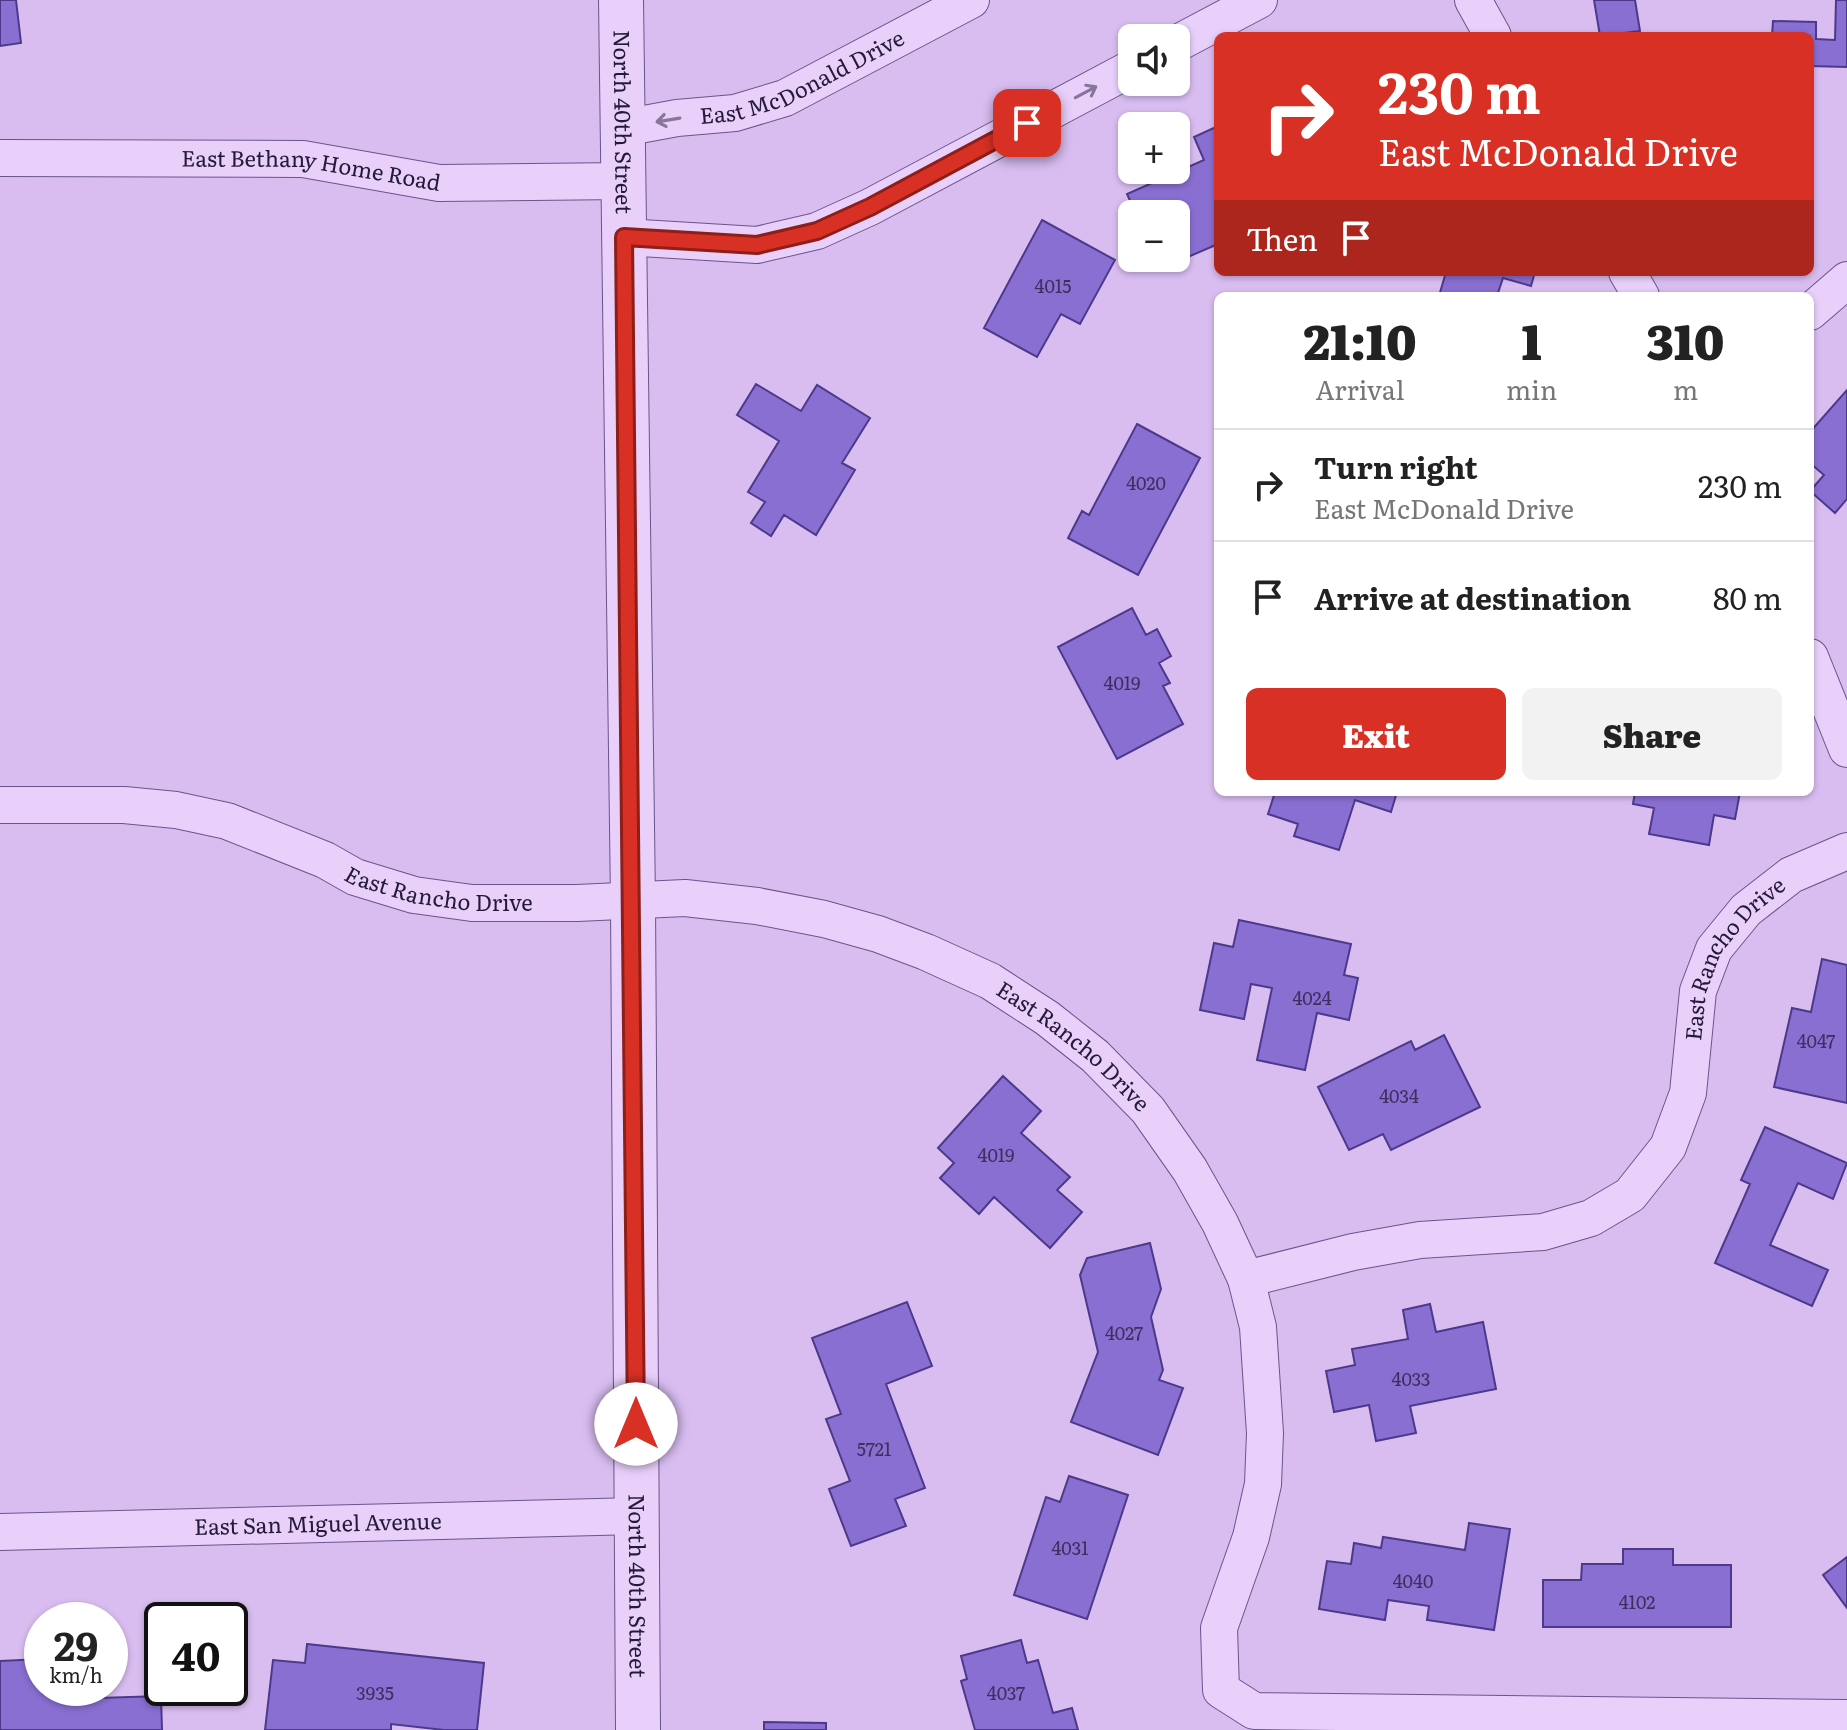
<!DOCTYPE html>
<html lang="en">
<head>
<meta charset="utf-8">
<style>
  :root { --surface:#fff; --page:#f2f2f2; --text:#222; --muted:#767676; --line:#e0e0e0; --accent:#d93025 }
  body { margin:0; font-family:Literata,serif; background:var(--page); color:var(--text); height:100vh; display:flex; flex-direction:column; font-size:30px; white-space:nowrap }
  * { box-sizing:border-box; margin:0 }
  p { font-size:26px; color:var(--muted) }
  .icon { flex:none; width:44px; height:44px; fill:none; stroke:currentColor; stroke-width:2; stroke-linecap:round; stroke-linejoin:round }
  .map { position:relative; flex:1; overflow:hidden }
  .drawer { position:absolute; left:1214px; top:292px; width:600px; height:504px; display:flex; flex-direction:column; background:var(--surface); border-radius:12px; box-shadow:0 2px 6px #0004 }
  .drawer>* { flex:none }
  .top-card { position:absolute; left:1214px; top:32px; width:600px; height:244px; border-radius:12px; box-shadow:0 2px 6px #0004; background:#d93025; color:#fff; overflow:hidden }
  .fabs { position:absolute; left:1118px; top:24px; display:grid; gap:16px }
  .fabs a { display:grid; place-items:center; width:72px; height:72px; border-radius:12px; background:var(--surface); box-shadow:0 2px 6px #0004; font-size:40px }
  .speed { position:absolute; left:24px; top:1602px; display:flex; gap:16px; font-size:40px; font-weight:700; text-align:center }
  .speed>* { display:grid; place-content:center; width:104px; height:104px; border-radius:50%; background:var(--surface); box-shadow:0 2px 6px #0004; line-height:1 }
  .speed small { font-size:20px; font-weight:400 }
  .speed .limit { border:4px solid #111; border-radius:12px; background:#fff; color:#111 }
  .pin { position:absolute; display:grid; place-items:center; width:68px; height:68px; color:#fff; margin:-34px; border-radius:16px; box-shadow:0 4px 12px #0006 }
  .me { position:absolute; width:88px; margin:-44px; rotate:0deg; stroke-linejoin:round; filter:drop-shadow(0 0 6px #0008) }
  .turn { display:flex; align-items:center; gap:28px; height:168px; padding:0 32px; font-size:36px }
  .turn .icon { width:104px; height:104px; stroke-width:2.5 }
  .turn b { display:block; font-size:56px; line-height:68px }
  .then { display:flex; align-items:center; height:76px; padding:0 32px; background:#0003; gap:16px; font-size:30px }
  .eta { display:flex; justify-content:space-evenly; align-items:center; height:136px; text-align:center }
  .eta b { font-size:48px; font-weight:800; line-height:56px }
  .action { display:flex; gap:16px; margin-top:auto; padding:16px 32px }
  .action a { flex:1; height:92px; border-radius:12px; background:var(--accent); color:#fff; font-size:32px; font-weight:800; line-height:92px; text-align:center }
  .action a+a { background:var(--page); color:var(--text) }
  ul { padding:0; list-style:none }
  li { display:flex; align-items:center; gap:24px; height:112px; padding:0 32px; border-top:2px solid var(--line) }
  li div { flex:1 }
  li b { display:block; font-size:30px }
  li em { font-style:normal }
  .map>svg:first-child { display:block }
  .building { fill:#8a6fd2; stroke:#4d398b; stroke-width:2 }
  .lines { fill:none; stroke-linecap:round; stroke-linejoin:round }
  .minor-casing { stroke:#69558a; stroke-width:38 }
  .tertiary-casing { stroke:#69558a; stroke-width:46 }
  .minor { stroke:#e8d0fb; stroke-width:36 }
  .tertiary { stroke:#e8d0fb; stroke-width:44 }
  .oneway { stroke:#86769a }
  .route-casing { stroke:#8d1f18; stroke-width:20 }
  .route { stroke:#d93025; stroke-width:14 }
  .labels { text-anchor:middle; stroke-width:8; stroke-linejoin:round; paint-order:stroke }
  .number-label { font-size:18px; fill:#3e305e }
  .street-label { font-size:22px; fill:#241b38; stroke:#e5cdf8 }
</style>
</head>
<body>
<div class="map">
<svg width="1847" height="1730" viewBox="0 0 1847 1730">
  <rect width="100%" height="100%" fill="#d9bdf1"/>
  <path class="building" d="M 0,0 L 16,0 L 21,43 L 0,46 Z
    M 1594,0 L 1635,0 L 1640,31 L 1600,36 Z
    M 1836,0 L 1847,0 L 1847,67 L 1810,66 L 1810,36 L 1772,36 L 1773,21 L 1816,22 L 1816,39 L 1835,40 Z
    M 1218,126 L 1218,244 L 1160,269 L 1155,258 L 1176,258 L 1176,214 L 1136,214 L 1127,194 L 1204,160 L 1194,137 Z
    M 1042,220 L 1115,260 L 1080,324 L 1061,314 L 1037,357 L 984,328 Z
    M 1446,272 L 1535,272 L 1531,286 L 1503,278 L 1497,296 L 1439,296 Z
    M 756,384 L 801,411 L 817,385 L 870,418 L 842,463 L 855,470 L 816,535 L 784,515 L 771,536 L 751,523 L 765,502 L 748,492 L 779,441 L 737,415 Z
    M 1847,390 L 1847,499 L 1835,513 L 1810,491 L 1824,475 L 1810,463 L 1810,432 Z
    M 1137,424 L 1200,458 L 1138,575 L 1068,538 L 1082,511 L 1089,515 Z
    M 1132,608 L 1146,635 L 1157,629 L 1171,656 L 1159,663 L 1170,683 L 1163,686 L 1183,724 L 1117,759 L 1058,647 Z
    M 1275,792 L 1397,792 L 1391,812 L 1355,800 L 1339,850 L 1294,836 L 1298,824 L 1268,814 Z
    M 1635,792 L 1740,792 L 1735,819 L 1714,815 L 1709,845 L 1649,834 L 1654,808 L 1633,804 Z
    M 1239,920 L 1351,944 L 1344,975 L 1358,978 L 1349,1020 L 1317,1013 L 1305,1070 L 1257,1060 L 1272,988 L 1251,984 L 1244,1019 L 1200,1010 L 1214,943 L 1233,947 Z
    M 1822,959 L 1847,965 L 1847,1103 L 1774,1087 L 1792,1008 L 1811,1012 Z
    M 1444,1035 L 1480,1107 L 1391,1150 L 1383,1134 L 1349,1150 L 1318,1087 L 1411,1041 L 1415,1050 Z
    M 1003,1076 L 1041,1111 L 1021,1133 L 1070,1177 L 1057,1190 L 1082,1212 L 1050,1248 L 994,1197 L 979,1214 L 940,1178 L 954,1163 L 938,1148 Z
    M 1765,1127 L 1847,1163 L 1833,1199 L 1798,1183 L 1770,1245 L 1828,1270 L 1812,1306 L 1715,1263 L 1750,1184 L 1741,1180 Z
    M 1150,1243 L 1161,1289 L 1151,1317 L 1163,1370 L 1159,1380 L 1183,1388 L 1158,1455 L 1071,1422 L 1098,1352 L 1080,1275 L 1087,1258 Z
    M 907,1302 L 932,1366 L 886,1384 L 925,1488 L 895,1499 L 906,1526 L 851,1546 L 829,1489 L 850,1481 L 826,1419 L 841,1414 L 812,1338 Z
    M 1430,1304 L 1436,1332 L 1483,1322 L 1496,1389 L 1410,1406 L 1416,1433 L 1376,1441 L 1369,1405 L 1334,1412 L 1326,1371 L 1355,1365 L 1352,1349 L 1408,1339 L 1403,1310 Z
    M 1069,1476 L 1128,1495 L 1087,1619 L 1014,1595 L 1046,1497 L 1060,1502 Z
    M 1469,1523 L 1510,1529 L 1494,1630 L 1427,1620 L 1429,1606 L 1388,1600 L 1385,1620 L 1319,1609 L 1327,1561 L 1351,1564 L 1354,1543 L 1381,1548 L 1383,1537 L 1465,1550 Z
    M 1623,1549 L 1673,1549 L 1673,1565 L 1731,1565 L 1731,1627 L 1543,1627 L 1543,1580 L 1581,1580 L 1582,1564 L 1623,1564 Z
    M 1847,1557 L 1847,1608 L 1823,1575 Z
    M 1021,1640 L 1027,1663 L 1038,1660 L 1053,1713 L 1072,1708 L 1078,1730 L 975,1730 L 961,1681 L 967,1679 L 961,1656 Z
    M 307,1644 L 484,1663 L 477,1730 L 444,1730 L 391,1724 L 391,1730 L 265,1730 L 273,1660 L 305,1663 Z
    M 41,1659 L 43,1694 L 98,1692 L 98,1698 L 161,1696 L 162,1730 L 0,1730 L 0,1661 Z
    M 764,1722 L 826,1723 L 826,1730 L 764,1730 Z"/>
  <g class="lines">
    <defs>
      <g id="minor">
        <path d="M 1473,0 L 1493,36"/>
        <path d="M 1176,44 L 1259,0"/>
        <path id="s1" d="M 623,128 L 677,118 L 735,113 L 785,98 L 971,0"/>
        <path id="s2" d="M 0,158 L 303,159 L 439,183 L 624,181"/>
        <path d="M 624,237 L 757,245 L 817,231 L 870,207 L 1132,68"/>
        <path d="M 1627,272 L 1641,296"/>
        <path d="M 1810,312 L 1847,280"/>
        <path d="M 1810,657 L 1847,749"/>
        <path id="s3" d="M 0,805 L 124,805 L 176,810 L 227,821 L 325,860 L 355,877 L 414,895 L 472,903 L 577,903 L 685,898 L 757,906 L 824,919 L 878,934 L 926,952 L 990,981 L 1047,1018 L 1095,1056 L 1148,1110 L 1190,1170 L 1220,1223 L 1246,1279 L 1258,1327 L 1265,1433 L 1263,1484 L 1251,1537 L 1219,1628 L 1221,1690 L 1254,1711 L 1847,1718"/>
        <path id="s4" d="M 1246,1279 L 1353,1252 L 1420,1240 L 1543,1232 L 1591,1218 L 1630,1195 L 1668,1147 L 1688,1093 L 1698,991 L 1714,949 L 1746,910 L 1791,875 L 1847,851"/>
        <path id="s5" d="M 0,1532 L 637,1516"/>
      </g>
      <g id="tertiary">
        <path id="s6" d="M 621,0 L 633,901 L 638,1730"/>
      </g>
    </defs>
    <use href="#minor" class="minor-casing"/>
    <use href="#tertiary" class="tertiary-casing"/>
    <use href="#minor" class="minor"/>
    <use href="#tertiary" class="tertiary"/>
  </g>
  <defs><path id="oneway-shaft" d="M-6 0H5M1.5-3L5.5 0L1.5 3" fill="none" stroke-width="1.6" stroke-linecap="round" stroke-linejoin="round" transform="scale(2)"/></defs>
  <g class="oneway">
    <use href="#oneway-shaft" transform="translate(1086 92) rotate(-28)"/>
    <use href="#oneway-shaft" transform="translate(668 120) rotate(171)"/>
  </g>
  <g class="lines">
    <defs>
      <path id="route" d="M 636,1424 L 624,237 L 757,245 L 817,231 L 870,207 L 1027,123"/>
    </defs>
    <use href="#route" class="route-casing"/>
    <use href="#route" class="route"/>
  </g>
  <g class="labels">
    <g class="number-label">
      <text x="1053" y="293">4015</text>
      <text x="1146" y="490">4020</text>
      <text x="1122" y="690">4019</text>
      <text x="1312" y="1005">4024</text>
      <text x="1816" y="1048">4047</text>
      <text x="1399" y="1103">4034</text>
      <text x="996" y="1162">4019</text>
      <text x="1124" y="1340">4027</text>
      <text x="1411" y="1386">4033</text>
      <text x="874" y="1456">5721</text>
      <text x="1070" y="1555">4031</text>
      <text x="1413" y="1588">4040</text>
      <text x="1637" y="1609">4102</text>
      <text x="375" y="1700">3935</text>
      <text x="1006" y="1700">4037</text>
    </g>
    <g class="street-label">
      <text dy="8" stroke="none"><textPath href="#s1" startOffset="188">East McDonald Drive</textPath></text>
      <text dy="8" stroke="none"><textPath href="#s6" startOffset="122">North 40th Street</textPath></text>
      <text dy="8" stroke="none"><textPath href="#s2" startOffset="312">East Bethany Home Road</textPath></text>
      <text dy="8" stroke="none"><textPath href="#s3" startOffset="454">East Rancho Drive</textPath></text>
      <text dy="8" stroke="none"><textPath href="#s4" startOffset="664">East Rancho Drive</textPath></text>
      <text dy="8" stroke="none"><textPath href="#s3" startOffset="1126">East Rancho Drive</textPath></text>
      <text dy="8" stroke="none"><textPath href="#s5" startOffset="318">East San Miguel Avenue</textPath></text>
      <text dy="8" stroke="none"><textPath href="#s6" startOffset="1586">North 40th Street</textPath></text>
    </g>
  </g>
</svg>
<div class="fabs">
<a><svg class="icon" aria-label="sound" viewBox="0 0 24 24"><path d="M4 9h4l5-4v14l-5-4H4zM17 9q2 3 0 6"/></svg></a>
<a>+</a>
<a>−</a>
</div>
<div class="speed"><div>29<small>km/h</small></div><div class="limit">40</div></div>
<div class="pin" style="left:1027px;top:123px;background:#d93025"><svg class="icon" aria-label="arrive" viewBox="0 0 24 24"><path d="M6 21V4h12l-3 4 3 4H6"/></svg></div>
<svg class="me" style="left:636px;top:1424px" viewBox="-20 -20 40 40"><circle r="19" fill="#fff"/><path d="M0-13L10 11 0 6-10 11z" fill="#d93025"/></svg>
<div class="top-card">
<div class="turn"><svg class="icon" aria-label="right" viewBox="0 0 24 24"><path d="M7 20v-9h11M14 6l5 5-5 5"/></svg><div><b>230 m</b>East McDonald Drive</div></div>
<div class="then">Then<svg class="icon" aria-label="arrive" viewBox="0 0 24 24"><path d="M6 21V4h12l-3 4 3 4H6"/></svg></div>
</div>
<section class="drawer">
<div class="eta">
<div><b>21:10</b><p>Arrival</p></div>
<div><b>1</b><p>min</p></div>
<div><b>310</b><p>m</p></div>
</div>
<ul>
<li><svg class="icon" aria-label="right" viewBox="0 0 24 24"><path d="M7 20v-9h11M14 6l5 5-5 5"/></svg><div><b>Turn right</b><p>East McDonald Drive</p></div><em>230 m</em></li>
<li><svg class="icon" aria-label="arrive" viewBox="0 0 24 24"><path d="M6 21V4h12l-3 4 3 4H6"/></svg><div><b>Arrive at destination</b></div><em>80 m</em></li>
</ul>
<div class="action"><a>Exit</a><a>Share</a></div>
</section>
</div>
</body>
</html>
